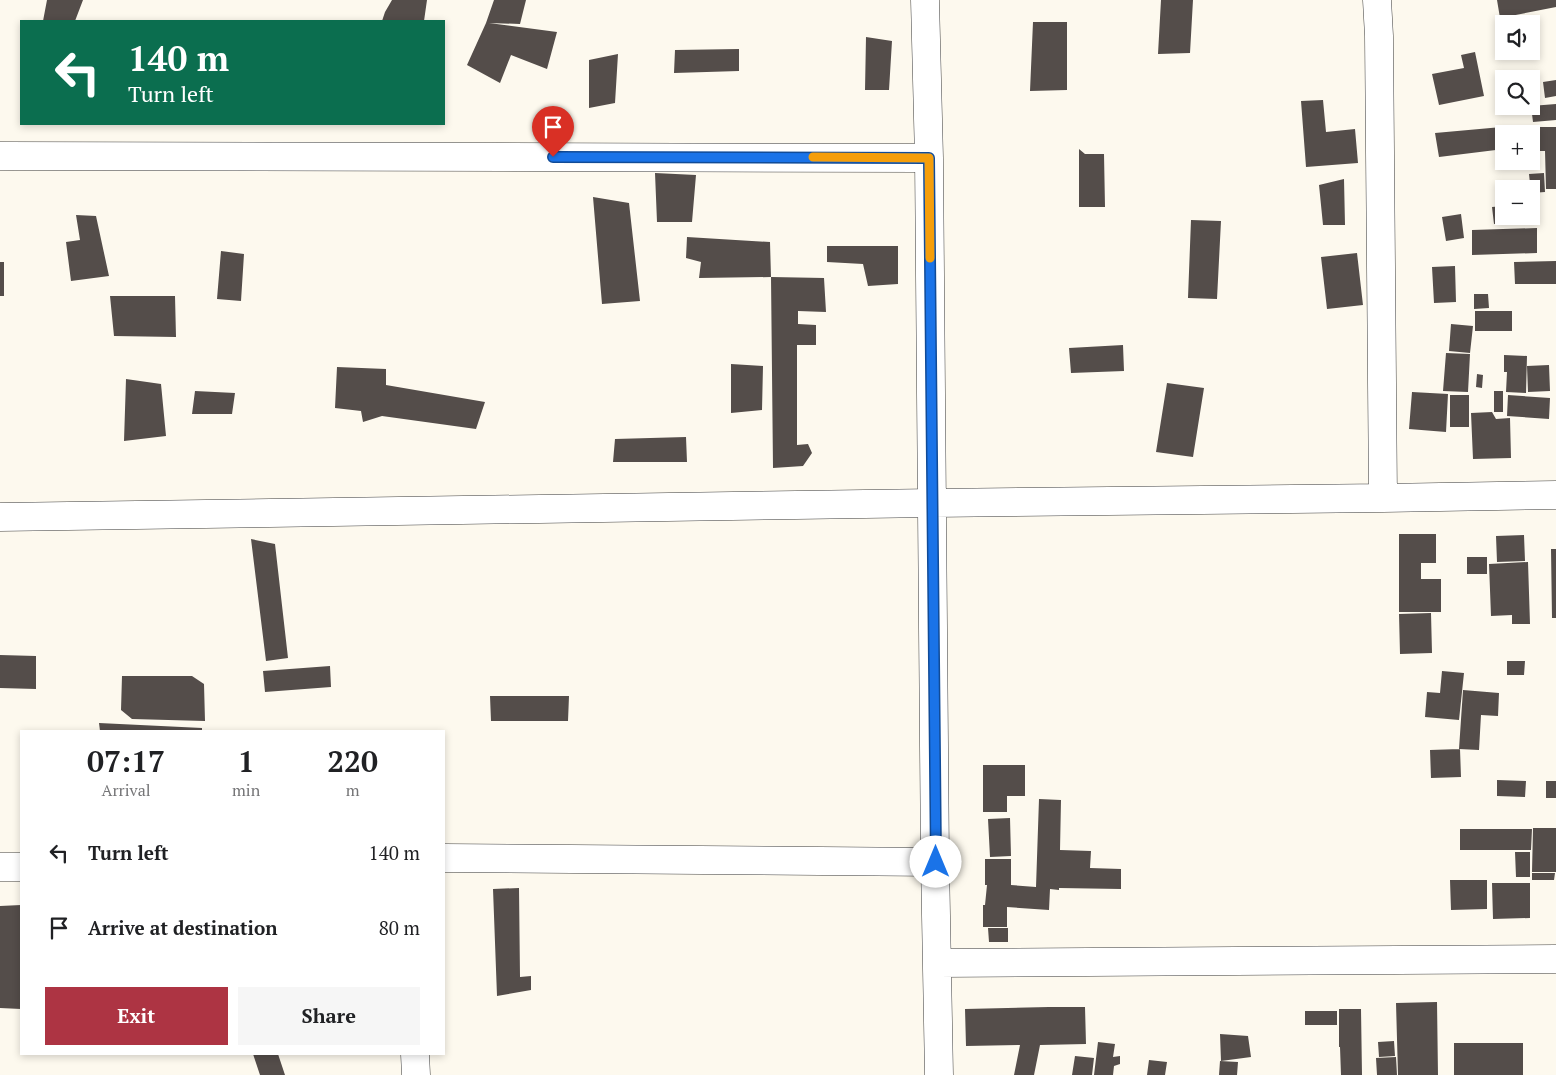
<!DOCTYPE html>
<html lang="en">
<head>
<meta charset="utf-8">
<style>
  :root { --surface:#fff; --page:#f6f6f6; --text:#202124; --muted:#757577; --accent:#ad3443 }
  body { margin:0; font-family:"PT Serif",serif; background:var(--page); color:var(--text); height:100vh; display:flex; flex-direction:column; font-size:19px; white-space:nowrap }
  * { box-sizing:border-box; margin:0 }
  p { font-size:16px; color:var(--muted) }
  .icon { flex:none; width:28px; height:28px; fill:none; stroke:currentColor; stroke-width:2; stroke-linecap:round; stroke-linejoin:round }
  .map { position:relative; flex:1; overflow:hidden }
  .sheet { position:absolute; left:20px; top:730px; width:425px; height:325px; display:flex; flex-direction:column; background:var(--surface); border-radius:0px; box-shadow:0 2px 8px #0003 }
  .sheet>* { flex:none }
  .guide { position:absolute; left:20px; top:20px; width:425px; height:105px; border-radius:0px; box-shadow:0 2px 8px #0003; background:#0b6e4f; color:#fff; overflow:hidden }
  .tools { position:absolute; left:1495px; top:15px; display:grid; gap:10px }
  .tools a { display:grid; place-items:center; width:45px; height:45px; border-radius:0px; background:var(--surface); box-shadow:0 2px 8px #0003; font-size:25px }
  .pin { position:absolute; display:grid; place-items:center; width:42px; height:42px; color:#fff; margin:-51px -21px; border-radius:50% 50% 50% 0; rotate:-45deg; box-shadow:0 0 5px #0007 }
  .pin .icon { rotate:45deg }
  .me { position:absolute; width:55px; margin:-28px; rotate:0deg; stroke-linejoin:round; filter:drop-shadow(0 0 4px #0008) }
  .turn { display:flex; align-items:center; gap:18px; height:105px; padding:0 25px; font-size:22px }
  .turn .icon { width:65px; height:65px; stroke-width:2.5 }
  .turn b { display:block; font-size:35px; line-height:42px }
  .eta { display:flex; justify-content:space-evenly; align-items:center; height:85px; text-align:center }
  .eta b { font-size:30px; font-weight:600; line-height:35px }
  .action { display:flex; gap:10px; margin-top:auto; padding:10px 25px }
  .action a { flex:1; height:58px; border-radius:0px; background:var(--accent); color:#fff; font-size:20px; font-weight:600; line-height:58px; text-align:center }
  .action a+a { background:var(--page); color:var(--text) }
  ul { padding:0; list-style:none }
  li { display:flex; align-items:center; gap:15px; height:75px; padding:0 25px }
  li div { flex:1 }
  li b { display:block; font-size:19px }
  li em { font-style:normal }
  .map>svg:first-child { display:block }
  .building { fill:#544d4a }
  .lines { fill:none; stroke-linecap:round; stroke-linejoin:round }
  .street-casing { stroke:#3f3f3f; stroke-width:29 }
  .street { stroke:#fff; stroke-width:28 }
  .route-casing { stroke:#114b97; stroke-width:12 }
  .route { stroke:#1a73e8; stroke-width:9 }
  .slow { stroke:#f59e0b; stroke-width:9 }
</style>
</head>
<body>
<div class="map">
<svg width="1556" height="1075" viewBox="0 0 1556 1075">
  <rect width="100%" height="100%" fill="#fdf9ee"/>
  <path class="building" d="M 47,0 L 83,0 L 75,21 L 43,21 Z
    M 392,0 L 427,0 L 424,21 L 382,21 L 385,12 Z
    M 494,0 L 526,0 L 520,24 L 489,23 L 557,32 L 547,69 L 511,55 L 500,83 L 467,65 L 486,23 Z
    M 1161,0 L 1193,0 L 1190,53 L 1158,54 Z
    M 1497,0 L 1556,0 L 1556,7 L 1500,18 Z
    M 1033,22 L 1067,22 L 1067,90 L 1030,91 Z
    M 866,37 L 892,41 L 889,90 L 865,90 Z
    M 739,49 L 739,71 L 674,73 L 675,50 Z
    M 1475,52 L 1484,96 L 1439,105 L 1432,74 L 1464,68 L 1461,55 Z
    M 618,54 L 615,103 L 589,108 L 589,60 Z
    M 1556,80 L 1556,96 L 1545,98 L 1543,82 Z
    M 1323,100 L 1326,132 L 1355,129 L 1358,163 L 1306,167 L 1301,101 Z
    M 1556,104 L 1556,120 L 1533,122 L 1531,106 Z
    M 1524,125 L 1526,134 L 1504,134 L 1504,149 L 1439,157 L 1435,133 Z
    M 1539,127 L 1556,127 L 1556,189 L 1546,189 L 1545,151 L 1540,151 Z
    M 1079,149 L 1085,154 L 1104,154 L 1105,207 L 1079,207 Z
    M 655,173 L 696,175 L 692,222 L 657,222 Z
    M 1544,173 L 1545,192 L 1531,193 L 1529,174 Z
    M 1344,179 L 1345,225 L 1323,225 L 1319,185 Z
    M 593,197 L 629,203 L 640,301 L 602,304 Z
    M 1537,197 L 1540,224 L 1527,225 L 1527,216 L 1531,216 L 1531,198 Z
    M 1504,206 L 1504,216 L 1517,216 L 1517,222 L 1494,224 L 1492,207 Z
    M 1461,214 L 1464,238 L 1446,241 L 1442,217 Z
    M 76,215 L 96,216 L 109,276 L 71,281 L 66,242 L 80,240 Z
    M 1191,220 L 1221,221 L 1217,299 L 1188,298 Z
    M 1537,228 L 1537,253 L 1472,255 L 1472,230 Z
    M 687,237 L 770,242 L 771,277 L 699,278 L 701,262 L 686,258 Z
    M 827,246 L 898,246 L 898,284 L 868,286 L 863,264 L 827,262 Z
    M 221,251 L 244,254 L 241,301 L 217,299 Z
    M 1357,253 L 1363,305 L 1327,309 L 1321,257 Z
    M 1556,261 L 1556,284 L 1515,284 L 1514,262 Z
    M 0,262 L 4,262 L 4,296 L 0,296 Z
    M 1455,266 L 1456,302 L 1434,303 L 1432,267 Z
    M 771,277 L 824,278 L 826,312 L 798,311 L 798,324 L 816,325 L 816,345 L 797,345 L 797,445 L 808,444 L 812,453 L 803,466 L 773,468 Z
    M 1474,294 L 1488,294 L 1489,308 L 1474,309 Z
    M 110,296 L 175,296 L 176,337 L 114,336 Z
    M 1475,311 L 1512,311 L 1512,331 L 1475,331 Z
    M 1451,324 L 1473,326 L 1470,353 L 1449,351 Z
    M 1123,345 L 1124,371 L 1071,373 L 1069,348 Z
    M 1446,353 L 1470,354 L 1468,392 L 1443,391 Z
    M 1504,355 L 1527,356 L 1526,393 L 1506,392 L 1507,372 L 1504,372 Z
    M 731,364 L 763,366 L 762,410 L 731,413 Z
    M 1549,365 L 1550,391 L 1528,392 L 1527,366 Z
    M 337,367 L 386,369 L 386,385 L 485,402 L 476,429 L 382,416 L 363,422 L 361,411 L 335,408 Z
    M 1477,374 L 1483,375 L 1482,388 L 1476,387 Z
    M 126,379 L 161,384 L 166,436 L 124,441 Z
    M 1167,383 L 1204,388 L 1193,457 L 1156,452 Z
    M 195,391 L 235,393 L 232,414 L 192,414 Z
    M 1494,391 L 1503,391 L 1503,412 L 1494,412 Z
    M 1412,392 L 1448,394 L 1446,432 L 1409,429 Z
    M 1450,395 L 1469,395 L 1469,427 L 1450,427 Z
    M 1508,395 L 1550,398 L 1549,419 L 1507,416 Z
    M 1492,412 L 1496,419 L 1510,418 L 1511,458 L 1473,459 L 1471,413 Z
    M 686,437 L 687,462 L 613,462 L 615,439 Z
    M 1399,534 L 1436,534 L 1436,563 L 1421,563 L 1421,579 L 1441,579 L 1441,612 L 1399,612 Z
    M 1524,535 L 1525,561 L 1497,562 L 1496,536 Z
    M 251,539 L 275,544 L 288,658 L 266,661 Z
    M 1551,549 L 1556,549 L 1556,618 L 1552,618 Z
    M 1467,557 L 1487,557 L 1487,574 L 1467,574 Z
    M 1528,562 L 1530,624 L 1512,624 L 1512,615 L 1491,616 L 1489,564 Z
    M 1431,613 L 1432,653 L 1400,654 L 1399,614 Z
    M 0,655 L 36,656 L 36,689 L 0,688 Z
    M 1507,661 L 1525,661 L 1524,675 L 1507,675 Z
    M 330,666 L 331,687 L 265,692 L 263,671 Z
    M 1442,671 L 1464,673 L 1459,720 L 1425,717 L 1427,692 L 1440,693 Z
    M 122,676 L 192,676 L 204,684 L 205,721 L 132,719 L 121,710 Z
    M 1463,690 L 1499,693 L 1498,716 L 1481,715 L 1479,750 L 1459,749 Z
    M 490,696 L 569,696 L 568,721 L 491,721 Z
    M 99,723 L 202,728 L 202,731 L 100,731 Z
    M 1460,749 L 1461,777 L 1431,778 L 1430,750 Z
    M 983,765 L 1025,765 L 1025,796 L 1007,796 L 1007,812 L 983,812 Z
    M 1497,780 L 1526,781 L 1525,797 L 1497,796 Z
    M 1546,781 L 1556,781 L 1556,798 L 1546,798 Z
    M 1039,799 L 1061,800 L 1060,850 L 1091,851 L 1090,868 L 1121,869 L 1121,889 L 1059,888 L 1059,890 L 1050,889 L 1049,910 L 1007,907 L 1007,927 L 983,927 L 983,905 L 985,905 L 987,885 L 985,885 L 985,859 L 1011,859 L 1011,885 L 1036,887 Z
    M 1010,818 L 1011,856 L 990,857 L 988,819 Z
    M 1533,828 L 1556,828 L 1556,872 L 1532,872 Z
    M 1460,829 L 1532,829 L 1531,850 L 1460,850 Z
    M 1515,852 L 1530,852 L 1530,877 L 1516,877 Z
    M 1532,873 L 1555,873 L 1554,880 L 1532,880 Z
    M 1450,880 L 1487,880 L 1487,909 L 1451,910 Z
    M 1492,883 L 1530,883 L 1530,918 L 1493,919 Z
    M 519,888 L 520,977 L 531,976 L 531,990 L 497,996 L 493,889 Z
    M 21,905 L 21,1009 L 0,1008 L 0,906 Z
    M 988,928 L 1008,928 L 1008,942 L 989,942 Z
    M 1437,1002 L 1438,1075 L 1398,1075 L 1396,1003 Z
    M 1049,1007 L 1085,1007 L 1086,1044 L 1040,1045 L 1034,1075 L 1014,1075 L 1020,1045 L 966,1046 L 965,1009 Z
    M 1339,1009 L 1361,1009 L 1362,1075 L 1341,1075 L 1340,1047 L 1339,1047 Z
    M 1305,1011 L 1337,1011 L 1337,1025 L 1305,1025 Z
    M 1220,1034 L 1248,1036 L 1251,1057 L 1221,1061 Z
    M 1394,1041 L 1395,1056 L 1379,1057 L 1378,1042 Z
    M 1098,1042 L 1115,1044 L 1113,1057 L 1120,1056 L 1120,1064 L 1114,1066 L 1113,1075 L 1094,1075 Z
    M 1454,1043 L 1523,1043 L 1523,1075 L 1454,1075 Z
    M 253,1054 L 278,1054 L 285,1075 L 260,1075 Z
    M 1075,1056 L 1094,1058 L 1092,1075 L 1072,1075 Z
    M 1396,1057 L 1397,1075 L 1377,1075 L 1376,1058 Z
    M 1149,1060 L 1167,1062 L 1165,1075 L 1147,1075 Z
    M 1220,1061 L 1238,1062 L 1237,1075 L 1219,1075 Z"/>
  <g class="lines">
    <defs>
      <path id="street" d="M 925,0 L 929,158 L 935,862 L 939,1075
        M 1377,0 L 1379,36 L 1383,498
        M 0,156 L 929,158
        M 0,517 L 933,503 L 1383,498 L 1556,495
        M 444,858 L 935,862
        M 0,867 L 21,867
        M 938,963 L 1556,959
        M 415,1054 L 416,1075"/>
    </defs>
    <use href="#street" class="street-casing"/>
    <use href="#street" class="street"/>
  </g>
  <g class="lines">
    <defs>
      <path id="route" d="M 553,157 L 929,158 L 936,862"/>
    </defs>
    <use href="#route" class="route-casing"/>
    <use href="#route" class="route"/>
    <path class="slow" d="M 813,157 L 929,158 L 930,258"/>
  </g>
</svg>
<div class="tools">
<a><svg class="icon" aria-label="sound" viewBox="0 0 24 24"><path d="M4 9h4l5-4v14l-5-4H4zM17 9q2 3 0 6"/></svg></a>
<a><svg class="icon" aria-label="search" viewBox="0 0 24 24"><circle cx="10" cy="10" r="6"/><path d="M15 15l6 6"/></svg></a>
<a>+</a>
<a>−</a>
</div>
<div class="pin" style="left:553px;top:157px;background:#d93025"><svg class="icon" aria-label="arrive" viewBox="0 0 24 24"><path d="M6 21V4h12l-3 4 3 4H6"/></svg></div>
<svg class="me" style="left:936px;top:862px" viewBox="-20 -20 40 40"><circle r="19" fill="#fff"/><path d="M0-13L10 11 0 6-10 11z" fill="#1a73e8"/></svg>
<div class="guide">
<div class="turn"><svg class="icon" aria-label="left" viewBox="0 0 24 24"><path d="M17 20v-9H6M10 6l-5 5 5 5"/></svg><div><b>140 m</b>Turn left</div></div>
</div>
<section class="sheet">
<div class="eta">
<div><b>07:17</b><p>Arrival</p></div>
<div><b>1</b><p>min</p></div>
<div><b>220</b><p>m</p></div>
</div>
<ul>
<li><svg class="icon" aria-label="left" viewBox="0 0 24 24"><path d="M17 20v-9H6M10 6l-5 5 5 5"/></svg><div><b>Turn left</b></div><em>140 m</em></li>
<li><svg class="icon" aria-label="arrive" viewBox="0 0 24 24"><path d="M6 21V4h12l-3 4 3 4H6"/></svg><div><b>Arrive at destination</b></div><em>80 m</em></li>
</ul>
<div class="action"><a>Exit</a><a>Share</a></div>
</section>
</div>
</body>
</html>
